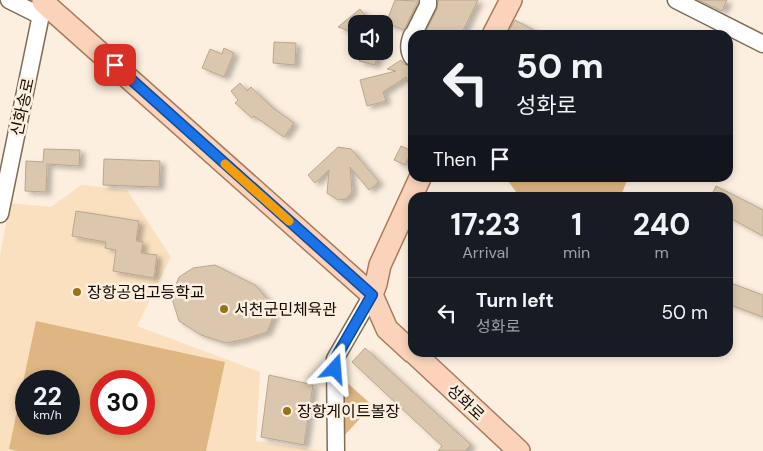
<!DOCTYPE html>
<html lang="en">
<head>
<meta charset="utf-8">
<style>
  :root { --surface:#171b24; --page:#20242c; --text:#f1f3f6; --muted:#9ea1a6; --line:#363941 }
  body { margin:0; font-family:"DM Sans","Noto Sans KR",sans-serif; background:var(--page); color:var(--text); height:100vh; display:flex; flex-direction:column; font-size:19px; white-space:nowrap }
  * { box-sizing:border-box; margin:0 }
  p { font-size:16px; color:var(--muted) }
  .icon { flex:none; width:28px; height:28px; fill:none; stroke:currentColor; stroke-width:2; stroke-linecap:round; stroke-linejoin:round }
  .map { position:relative; flex:1; overflow:hidden }
  .details { position:absolute; left:408px; top:192px; width:325px; height:165px; display:flex; flex-direction:column; background:var(--surface); border-radius:15px; box-shadow:0 2px 8px #0003 }
  .details>* { flex:none }
  .hud { position:absolute; left:408px; top:30px; width:325px; height:152px; border-radius:15px; box-shadow:0 2px 8px #0003; background:#171b24; color:var(--text); overflow:hidden }
  .tools { position:absolute; left:348px; top:15px; display:grid; gap:10px }
  .tools a { display:grid; place-items:center; width:45px; height:45px; border-radius:10px; background:var(--surface); box-shadow:0 2px 8px #0003; font-size:25px }
  .speed { position:absolute; left:15px; top:370px; display:flex; gap:10px; font-size:25px; font-weight:700; text-align:center }
  .speed>* { display:grid; place-content:center; width:65px; height:65px; border-radius:50%; background:var(--surface); box-shadow:0 2px 8px #0003; line-height:1 }
  .speed small { font-size:12px; font-weight:400 }
  .speed .limit { border:8px solid #d22; background:#fff; color:#111 }
  .pin { position:absolute; display:grid; place-items:center; width:42px; height:42px; color:#fff; margin:-21px; border-radius:10px; box-shadow:0 2px 8px #0006 }
  .me { position:absolute; width:55px; margin:-28px; rotate:19deg; stroke-linejoin:round; filter:drop-shadow(0 0 4px #0008) }
  .turn { display:flex; align-items:center; gap:18px; height:105px; padding:0 25px; font-size:22px }
  .turn .icon { width:65px; height:65px; stroke-width:2.5 }
  .turn b { display:block; font-size:35px; line-height:42px }
  .then { display:flex; align-items:center; height:48px; padding:0 25px; background:#0003; gap:10px; font-size:19px }
  .eta { display:flex; justify-content:space-evenly; align-items:center; height:85px; text-align:center }
  .eta b { font-size:30px; font-weight:700; line-height:35px }
  ul { padding:0; list-style:none }
  li { display:flex; align-items:center; gap:15px; height:70px; padding:0 25px; border-top:1px solid var(--line) }
  li div { flex:1 }
  li b { display:block; font-size:19px }
  li em { font-style:normal }
  .map>svg:first-child { display:block }
  .built { fill:#fae0bf; fill-rule:evenodd }
  .green { fill:#dfb681; fill-rule:evenodd }
  .building { fill:#dbc7ad; stroke:#baa68d; filter:url(#shadow) }
  .lines { fill:none; stroke-linecap:round; stroke-linejoin:round }
  .minor-casing { stroke:#7f6d55; stroke-width:19 }
  .major-casing { stroke:#a87a5c; stroke-width:24 }
  .minor { stroke:#fff; stroke-width:16 }
  .major { stroke:#fbd3ba; stroke-width:21 }
  .route-casing { stroke:#114b97; stroke-width:12 }
  .route { stroke:#1a73e8; stroke-width:9 }
  .slow { stroke:#f59e0b; stroke-width:9 }
  .poi-dot { fill:#95741c; stroke:#fcefdf; stroke-width:2 }
  .labels { text-anchor:middle; stroke-width:5; stroke-linejoin:round; paint-order:stroke }
  .street-label { font-size:16px; fill:#130c04; stroke:#fcefdf }
  .poi-label { font-size:16px; fill:#130c04; stroke:#fcefdf; text-anchor:start }
</style>
</head>
<body>
<div class="map">
<svg width="763" height="451" viewBox="0 0 763 451">
  <defs>
    <filter id="shadow"><feDropShadow dx="5" dy="3" stdDeviation="2.5" flood-color="#0004"/></filter>
  </defs>
  <rect width="100%" height="100%" fill="#fcefdf"/>
  <path class="built" d="M 81,185 L 127,190 L 171,257 L 137,326 L 260,372 L 256,441 L 324,451 L 0,451 L 0,255 L 10,203 L 51,207 ZM 26,381 L 69,381 L 69,424 L 26,424 ZM 101,381 L 144,381 L 144,424 L 101,424 Z"/>
  <path class="green" d="M 506,178 L 628,178 L 620,198 L 523,197 L 519,196 Z
    M 36,321 L 225,362 L 206,451 L 17,451 L 9,449 ZM 26,381 L 69,381 L 69,424 L 26,424 ZM 101,381 L 144,381 L 144,424 L 101,424 Z
    M 344,380 L 372,405 L 345,435 Z"/>
  <path class="building" d="M 395,0 L 418,1 L 404,30 L 386,23 Z
    M 438,0 L 478,0 L 461,35 L 424,35 L 437,9 Z
    M 698,0 L 727,0 L 722,11 Z
    M 360,9 L 372,24 L 356,24 L 356,33 L 338,27 Z
    M 515,20 L 543,35 L 507,35 Z
    M 274,42 L 296,43 L 295,65 L 273,63 Z
    M 224,48 L 234,53 L 224,77 L 202,68 L 210,49 L 222,54 Z
    M 362,51 L 379,51 L 375,65 L 359,61 Z
    M 401,60 L 404,64 L 412,67 L 412,90 L 406,77 L 383,92 L 386,101 L 367,106 L 360,80 L 396,71 L 387,69 Z
    M 240,83 L 247,91 L 251,87 L 272,107 L 294,123 L 284,137 L 254,116 L 252,118 L 235,103 L 238,100 L 231,91 Z
    M 401,146 L 412,151 L 405,165 L 394,160 Z
    M 338,147 L 351,149 L 379,182 L 369,190 L 350,167 L 352,192 L 346,199 L 338,200 L 327,193 L 329,170 L 315,183 L 308,175 Z
    M 44,149 L 80,150 L 79,166 L 47,164 L 46,192 L 25,191 L 26,161 L 43,162 Z
    M 104,159 L 160,161 L 159,187 L 103,185 Z
    M 716,186 L 763,210 L 763,236 L 728,217 L 728,198 L 710,198 Z
    M 76,211 L 139,221 L 136,241 L 143,242 L 141,253 L 157,255 L 154,278 L 113,271 L 116,250 L 105,248 L 106,242 L 72,236 Z
    M 215,265 L 255,285 L 270,302 L 274,315 L 267,332 L 242,340 L 226,343 L 201,335 L 179,321 L 173,302 L 173,292 L 179,277 L 193,268 Z
    M 728,282 L 763,295 L 763,317 L 728,304 Z
    M 365,348 L 471,445 L 465,451 L 438,451 L 442,446 L 352,362 Z
    M 269,375 L 313,385 L 304,445 L 261,437 Z"/>
  <g class="lines">
    <defs>
      <path id="minor" d="M 9,0 L 41,16
        M 676,0 L 763,44
        M 412,35 C 409,42 408,50 412,57
        M 413,35 L 428,5 L 428,0
        M 0,214 L 44,0
        M 336,451 L 335,359 L 372,295"/>
      <path id="major" d="M 43,2 L 372,295 L 387,329 L 412,352
        M 493,35 L 511,0
        M 372,295 L 376,284 L 380,265 L 420,178
        M 413,352 L 519,451"/>
    </defs>
    <use href="#minor" class="minor-casing"/>
    <use href="#major" class="major-casing"/>
    <use href="#minor" class="minor"/>
    <use href="#major" class="major"/>
  </g>
  <g class="lines">
    <defs>
      <path id="route" d="M 115,65 L 372,295 L 335,359 L 335,369"/>
    </defs>
    <use href="#route" class="route-casing"/>
    <use href="#route" class="route"/>
    <path class="slow" d="M 225,164 L 289,221"/>
  </g>
  <g class="poi-dot">
    <circle cx="77" cy="292" r="5"/>
    <circle cx="224" cy="309" r="5"/>
    <circle cx="287" cy="411" r="5"/>
  </g>
  <g class="labels">
    <g class="street-label">
      <text transform="translate(22 107) rotate(-78)" y="6">신화송로</text>
      <text transform="translate(466 402) rotate(43)" y="6">성화로</text>
    </g>
    <g class="poi-label">
      <text x="87" y="298">장항공업고등학교</text>
      <text x="234" y="315">서천군민체육관</text>
      <text x="297" y="417">장항게이트볼장</text>
    </g>
  </g>
</svg>
<div class="tools">
<a><svg class="icon" aria-label="sound" viewBox="0 0 24 24"><path d="M4 9h4l5-4v14l-5-4H4zM17 9q2 3 0 6"/></svg></a>
</div>
<div class="speed"><div>22<small>km/h</small></div><div class="limit">30</div></div>
<div class="pin" style="left:115px;top:65px;background:#d93025"><svg class="icon" aria-label="arrive" viewBox="0 0 24 24"><path d="M6 21V4h12l-3 4 3 4H6"/></svg></div>
<svg class="me" style="left:335px;top:369px" viewBox="-20 -20 40 40"><path d="M0-17L14 15 0 8-14 15z" fill="#1a73e8" stroke="#fff" stroke-width="4"/></svg>
<div class="hud">
<div class="turn"><svg class="icon" aria-label="left" viewBox="0 0 24 24"><path d="M17 20v-9H6M10 6l-5 5 5 5"/></svg><div><b>50 m</b>성화로</div></div>
<div class="then">Then<svg class="icon" aria-label="arrive" viewBox="0 0 24 24"><path d="M6 21V4h12l-3 4 3 4H6"/></svg></div>
</div>
<section class="details">
<div class="eta">
<div><b>17:23</b><p>Arrival</p></div>
<div><b>1</b><p>min</p></div>
<div><b>240</b><p>m</p></div>
</div>
<ul>
<li><svg class="icon" aria-label="left" viewBox="0 0 24 24"><path d="M17 20v-9H6M10 6l-5 5 5 5"/></svg><div><b>Turn left</b><p>성화로</p></div><em>50 m</em></li>
</ul>
</section>
</div>
</body>
</html>
